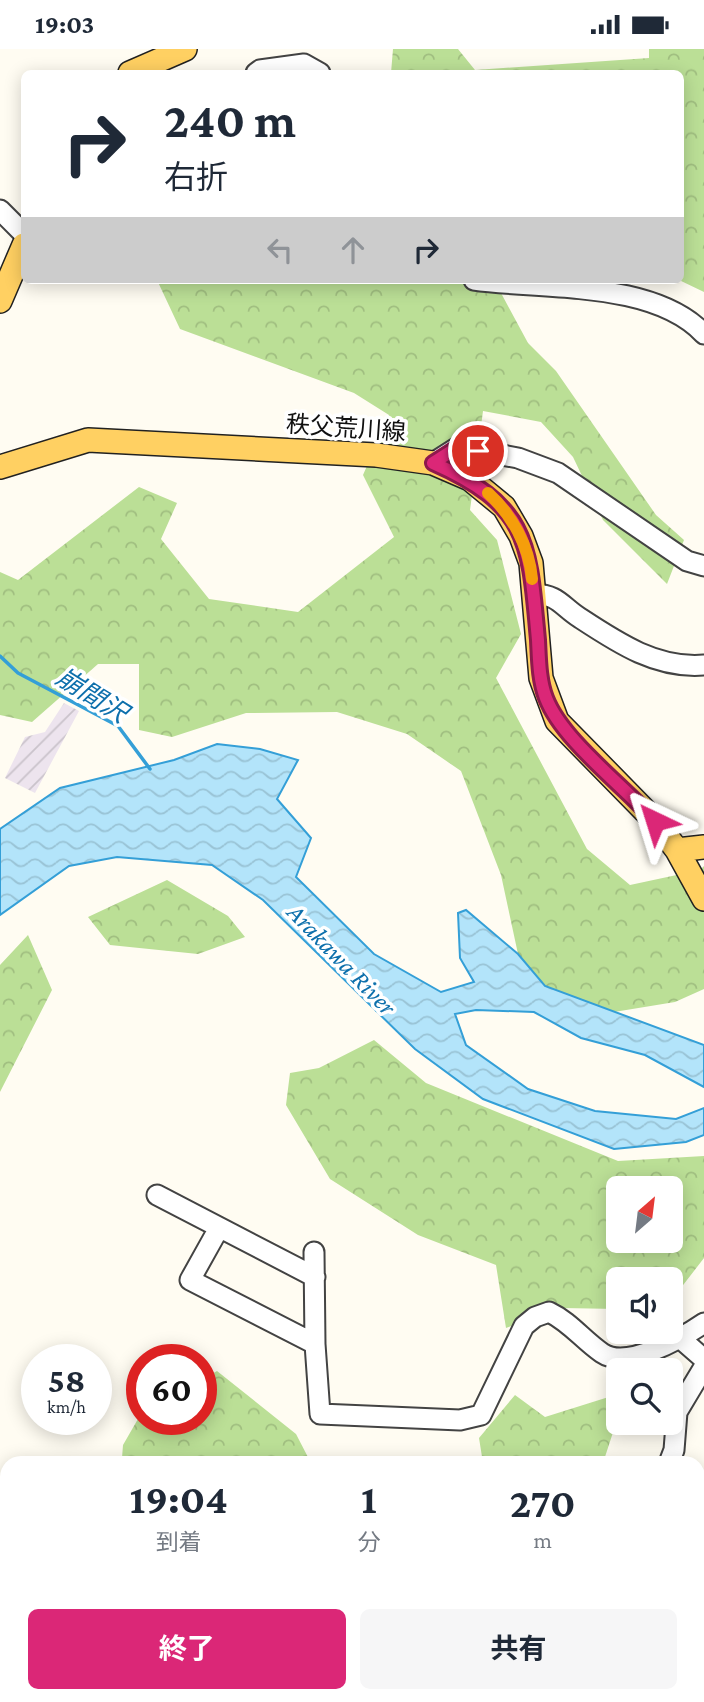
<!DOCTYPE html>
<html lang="ja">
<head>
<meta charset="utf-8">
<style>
  :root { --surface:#fff; --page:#f6f6f7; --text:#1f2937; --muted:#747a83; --accent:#db2777 }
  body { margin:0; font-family:"Crimson Pro","Noto Sans JP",serif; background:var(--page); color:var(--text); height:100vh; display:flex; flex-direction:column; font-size:26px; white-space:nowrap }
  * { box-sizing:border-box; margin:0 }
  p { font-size:23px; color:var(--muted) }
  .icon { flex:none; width:38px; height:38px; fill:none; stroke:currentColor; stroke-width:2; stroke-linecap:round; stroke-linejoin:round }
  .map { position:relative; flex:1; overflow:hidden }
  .details { position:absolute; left:0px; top:1407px; width:705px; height:247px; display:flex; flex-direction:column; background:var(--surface); border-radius:21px 21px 0 0; box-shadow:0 4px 18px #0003 }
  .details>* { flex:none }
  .guide { position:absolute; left:21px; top:21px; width:663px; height:214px; border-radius:10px; box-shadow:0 4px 18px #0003; background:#fff; color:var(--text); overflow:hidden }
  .needle { width:46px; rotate:28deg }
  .buttons { position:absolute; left:606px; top:1127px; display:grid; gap:14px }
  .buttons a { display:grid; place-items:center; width:77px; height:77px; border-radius:10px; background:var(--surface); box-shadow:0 4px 18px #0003; font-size:35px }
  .speed { position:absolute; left:21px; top:1295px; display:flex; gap:14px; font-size:35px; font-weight:700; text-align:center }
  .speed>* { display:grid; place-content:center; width:91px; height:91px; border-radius:50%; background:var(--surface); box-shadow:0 4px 18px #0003; line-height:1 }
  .speed small { font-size:18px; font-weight:400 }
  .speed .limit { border:10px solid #d22; background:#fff; color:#111 }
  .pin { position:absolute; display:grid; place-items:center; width:60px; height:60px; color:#fff; margin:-30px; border:4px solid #fff; border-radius:50%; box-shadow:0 2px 7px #0007 }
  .me { position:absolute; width:77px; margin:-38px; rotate:319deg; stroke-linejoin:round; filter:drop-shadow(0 0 5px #0008) }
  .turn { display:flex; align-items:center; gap:24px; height:147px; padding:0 28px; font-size:32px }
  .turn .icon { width:91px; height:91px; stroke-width:2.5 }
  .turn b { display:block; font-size:49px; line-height:60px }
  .lanes { display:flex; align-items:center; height:66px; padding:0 28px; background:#0003; justify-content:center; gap:35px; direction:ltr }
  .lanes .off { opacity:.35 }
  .eta { display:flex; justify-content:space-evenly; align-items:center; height:119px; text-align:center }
  .eta b { font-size:42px; font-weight:700; line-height:49px }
  .primary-button { display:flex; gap:14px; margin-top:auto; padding:14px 28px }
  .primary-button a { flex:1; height:80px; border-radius:10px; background:var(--accent); color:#fff; font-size:28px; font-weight:700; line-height:80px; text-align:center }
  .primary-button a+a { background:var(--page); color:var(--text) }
  .status { display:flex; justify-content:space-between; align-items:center; height:49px; padding:0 35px; background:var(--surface); direction:ltr }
  .status svg { height:19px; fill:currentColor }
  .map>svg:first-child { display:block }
  .industrial { fill:url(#industrial-furrows) }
  .forest { fill:url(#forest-crowns); fill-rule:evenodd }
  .water { fill:url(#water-waves); stroke:#349fd7; stroke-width:2 }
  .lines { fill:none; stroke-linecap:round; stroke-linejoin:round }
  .stream { stroke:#349fd7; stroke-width:3.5 }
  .minor-casing { stroke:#434343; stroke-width:23 }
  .major-casing { stroke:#212121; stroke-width:26 }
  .minor { stroke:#fff; stroke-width:19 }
  .major { stroke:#ffd062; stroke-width:23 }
  .route-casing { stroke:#8e194d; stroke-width:18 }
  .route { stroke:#db2777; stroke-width:12 }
  .slow { stroke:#f59e0b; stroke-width:12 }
  .labels { text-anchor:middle; stroke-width:7; stroke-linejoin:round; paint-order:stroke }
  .street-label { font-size:24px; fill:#101010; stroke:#fff }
  .water-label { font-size:26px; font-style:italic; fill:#0e70ac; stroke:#fff }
</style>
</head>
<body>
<div class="status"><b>19:03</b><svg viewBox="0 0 49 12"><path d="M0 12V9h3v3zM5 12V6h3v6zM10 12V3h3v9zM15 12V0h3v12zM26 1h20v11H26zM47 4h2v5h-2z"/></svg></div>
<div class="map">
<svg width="704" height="1653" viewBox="0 0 704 1653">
  <defs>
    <pattern id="industrial-furrows" width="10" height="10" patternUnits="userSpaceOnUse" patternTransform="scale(1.75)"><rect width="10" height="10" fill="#ede4ee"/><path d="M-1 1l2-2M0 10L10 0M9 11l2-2" fill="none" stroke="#cac3cb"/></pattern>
    <pattern id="forest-crowns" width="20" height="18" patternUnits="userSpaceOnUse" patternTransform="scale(1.75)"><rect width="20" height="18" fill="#bbdf96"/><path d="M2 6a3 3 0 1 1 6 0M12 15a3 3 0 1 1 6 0" fill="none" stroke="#a0be80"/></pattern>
    <pattern id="water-waves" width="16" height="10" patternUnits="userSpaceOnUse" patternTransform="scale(1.75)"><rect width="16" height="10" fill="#b3e4fa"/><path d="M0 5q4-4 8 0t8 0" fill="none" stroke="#99c3d5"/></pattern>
  </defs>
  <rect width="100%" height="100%" fill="#fffcf2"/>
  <path class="industrial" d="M 64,654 L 79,662 L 35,744 L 5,729 L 25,688 L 45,683 Z"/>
  <path class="forest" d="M 393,0 L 458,0 L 475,21 L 649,9 L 649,0 L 704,0 L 704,243 L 679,231 L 681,24 L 391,24 Z
    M 157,231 L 494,231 L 528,294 L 556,322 L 656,466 L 684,491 L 667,535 L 603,471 L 573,408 L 541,373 L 483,362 L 470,461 L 497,491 L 521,585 L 496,629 L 587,800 L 630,836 L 700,821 L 704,817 L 704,940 L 675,953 L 614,963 L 545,937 L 518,905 L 501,826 L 461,722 L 407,685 L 337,663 L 246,664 L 172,688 L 139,681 L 139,615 L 98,615 L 32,673 L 0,666 L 0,523 L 18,531 L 139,438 L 177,454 L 161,490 L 209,550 L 298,563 L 394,488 L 363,426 L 389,366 L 354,344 L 180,280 Z
    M 167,831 L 228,867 L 245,888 L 198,905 L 110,896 L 88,868 Z
    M 28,886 L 52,941 L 0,1043 L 0,916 Z
    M 374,991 L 426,1034 L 618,1112 L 704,1107 L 704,1209 L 670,1253 L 670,1230 L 618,1230 L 618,1260 L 562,1259 L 506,1279 L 496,1216 L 418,1186 L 330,1130 L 286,1056 L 290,1024 L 319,1019 ZM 618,1139 L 670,1139 L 670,1192 L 618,1192 Z
    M 217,1322 L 296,1385 L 311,1414 L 128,1414 L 122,1409 L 123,1396 L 142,1363 L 142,1370 L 201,1370 L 201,1331 Z
    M 515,1346 L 545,1368 L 615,1346 L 618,1349 L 618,1368 L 603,1414 L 483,1414 L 479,1389 Z
    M 704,1467 L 704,1525 L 698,1526 L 698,1469 Z
    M 0,1529 L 7,1533 L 7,1570 L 0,1568 Z"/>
  <path class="water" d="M 217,695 L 260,700 L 298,711 L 277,750 L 311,789 L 296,828 L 374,905 L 441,943 L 474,933 L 460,909 L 458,864 L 466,861 L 518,905 L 545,937 L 704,996 L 704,1038 L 645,1006 L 581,989 L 534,963 L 476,961 L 455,965 L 466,996 L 528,1040 L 595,1062 L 676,1070 L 704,1059 L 704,1086 L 686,1093 L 614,1100 L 483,1050 L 415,1000 L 263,851 L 212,816 L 117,808 L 69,817 L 0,866 L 0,780 L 60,739 L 174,711 Z
    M 704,1525 L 704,1583 L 698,1585 L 698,1526 Z
    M 0,1598 L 7,1602 L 7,1647 L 612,1647 L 604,1653 L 0,1653 Z"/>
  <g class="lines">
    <path class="stream" d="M 0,607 L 18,624 L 118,677 L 150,720"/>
    <defs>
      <path id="minor" d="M 256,24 L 260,21 L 304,15 L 320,24
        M 0,161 L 24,185
        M 474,231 C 543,241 653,231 704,285
        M 433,414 L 458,398 L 518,409 L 558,424 L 687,512 L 704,517
        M 534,545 C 559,546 561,557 580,569 C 618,594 657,620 704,616
        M 157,1146 L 315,1228
        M 219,1179 L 190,1231 L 315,1295
        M 314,1203 L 315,1295 L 320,1365 L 460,1371 L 481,1366 L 524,1277 L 535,1268 L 549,1263 C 570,1273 583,1291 602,1304 C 627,1321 682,1289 704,1274
        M 681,1290 L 704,1310
        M 669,1414 L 674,1401 L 677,1363 L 704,1318"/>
      <path id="major" d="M 130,24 L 185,0
        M 0,252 L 24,196
        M 0,418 L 88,391 L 376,406 L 433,414 L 470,430 L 504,458 L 521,487 L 531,514 L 541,629 L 557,672 L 655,772 L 677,801 L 704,850
        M 677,801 L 704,798"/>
    </defs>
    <use href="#minor" class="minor-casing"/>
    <use href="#major" class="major-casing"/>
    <use href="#minor" class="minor"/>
    <use href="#major" class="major"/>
  </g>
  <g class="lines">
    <defs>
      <path id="route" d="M 478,402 L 458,398 L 433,414 C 530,457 529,494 538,591 C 539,610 539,631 546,649 C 562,691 623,736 655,772"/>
    </defs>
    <use href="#route" class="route-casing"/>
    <use href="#route" class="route"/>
    <path class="slow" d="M 488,444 C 512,466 529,496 532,530"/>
  </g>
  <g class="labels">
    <g class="street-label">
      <text transform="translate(346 379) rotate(4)" y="8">秩父荒川線</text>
    </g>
    <g class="water-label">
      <text transform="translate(92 646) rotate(32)" y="9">崩間沢</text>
      <text transform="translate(342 910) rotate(46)" y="9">Arakawa River</text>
    </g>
  </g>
</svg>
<div class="buttons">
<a><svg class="needle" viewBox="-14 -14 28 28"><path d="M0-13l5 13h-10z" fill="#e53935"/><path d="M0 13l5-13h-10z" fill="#747a83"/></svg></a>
<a><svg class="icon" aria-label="sound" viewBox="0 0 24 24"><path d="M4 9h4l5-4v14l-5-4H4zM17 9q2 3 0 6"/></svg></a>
<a><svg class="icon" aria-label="search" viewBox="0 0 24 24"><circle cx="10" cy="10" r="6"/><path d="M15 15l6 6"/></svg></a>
</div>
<div class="speed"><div>58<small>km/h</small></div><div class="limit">60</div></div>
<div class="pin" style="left:478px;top:402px;background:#d93025"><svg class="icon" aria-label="arrive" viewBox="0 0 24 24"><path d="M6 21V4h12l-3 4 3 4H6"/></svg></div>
<svg class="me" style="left:655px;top:772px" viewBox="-20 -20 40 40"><path d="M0-17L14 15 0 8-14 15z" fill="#db2777" stroke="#fff" stroke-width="4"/></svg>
<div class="guide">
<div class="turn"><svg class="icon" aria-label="right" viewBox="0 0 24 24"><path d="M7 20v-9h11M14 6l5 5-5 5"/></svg><div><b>240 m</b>右折</div></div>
<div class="lanes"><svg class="icon off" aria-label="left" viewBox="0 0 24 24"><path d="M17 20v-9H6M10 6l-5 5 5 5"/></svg><svg class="icon off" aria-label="ahead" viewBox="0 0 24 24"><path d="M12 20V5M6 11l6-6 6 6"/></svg><svg class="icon" aria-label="right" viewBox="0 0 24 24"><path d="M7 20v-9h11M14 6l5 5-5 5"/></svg></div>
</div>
<section class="details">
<div class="eta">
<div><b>19:04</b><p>到着</p></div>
<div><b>1</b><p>分</p></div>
<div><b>270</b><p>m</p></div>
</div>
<div class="primary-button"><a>終了</a><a>共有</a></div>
</section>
</div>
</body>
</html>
